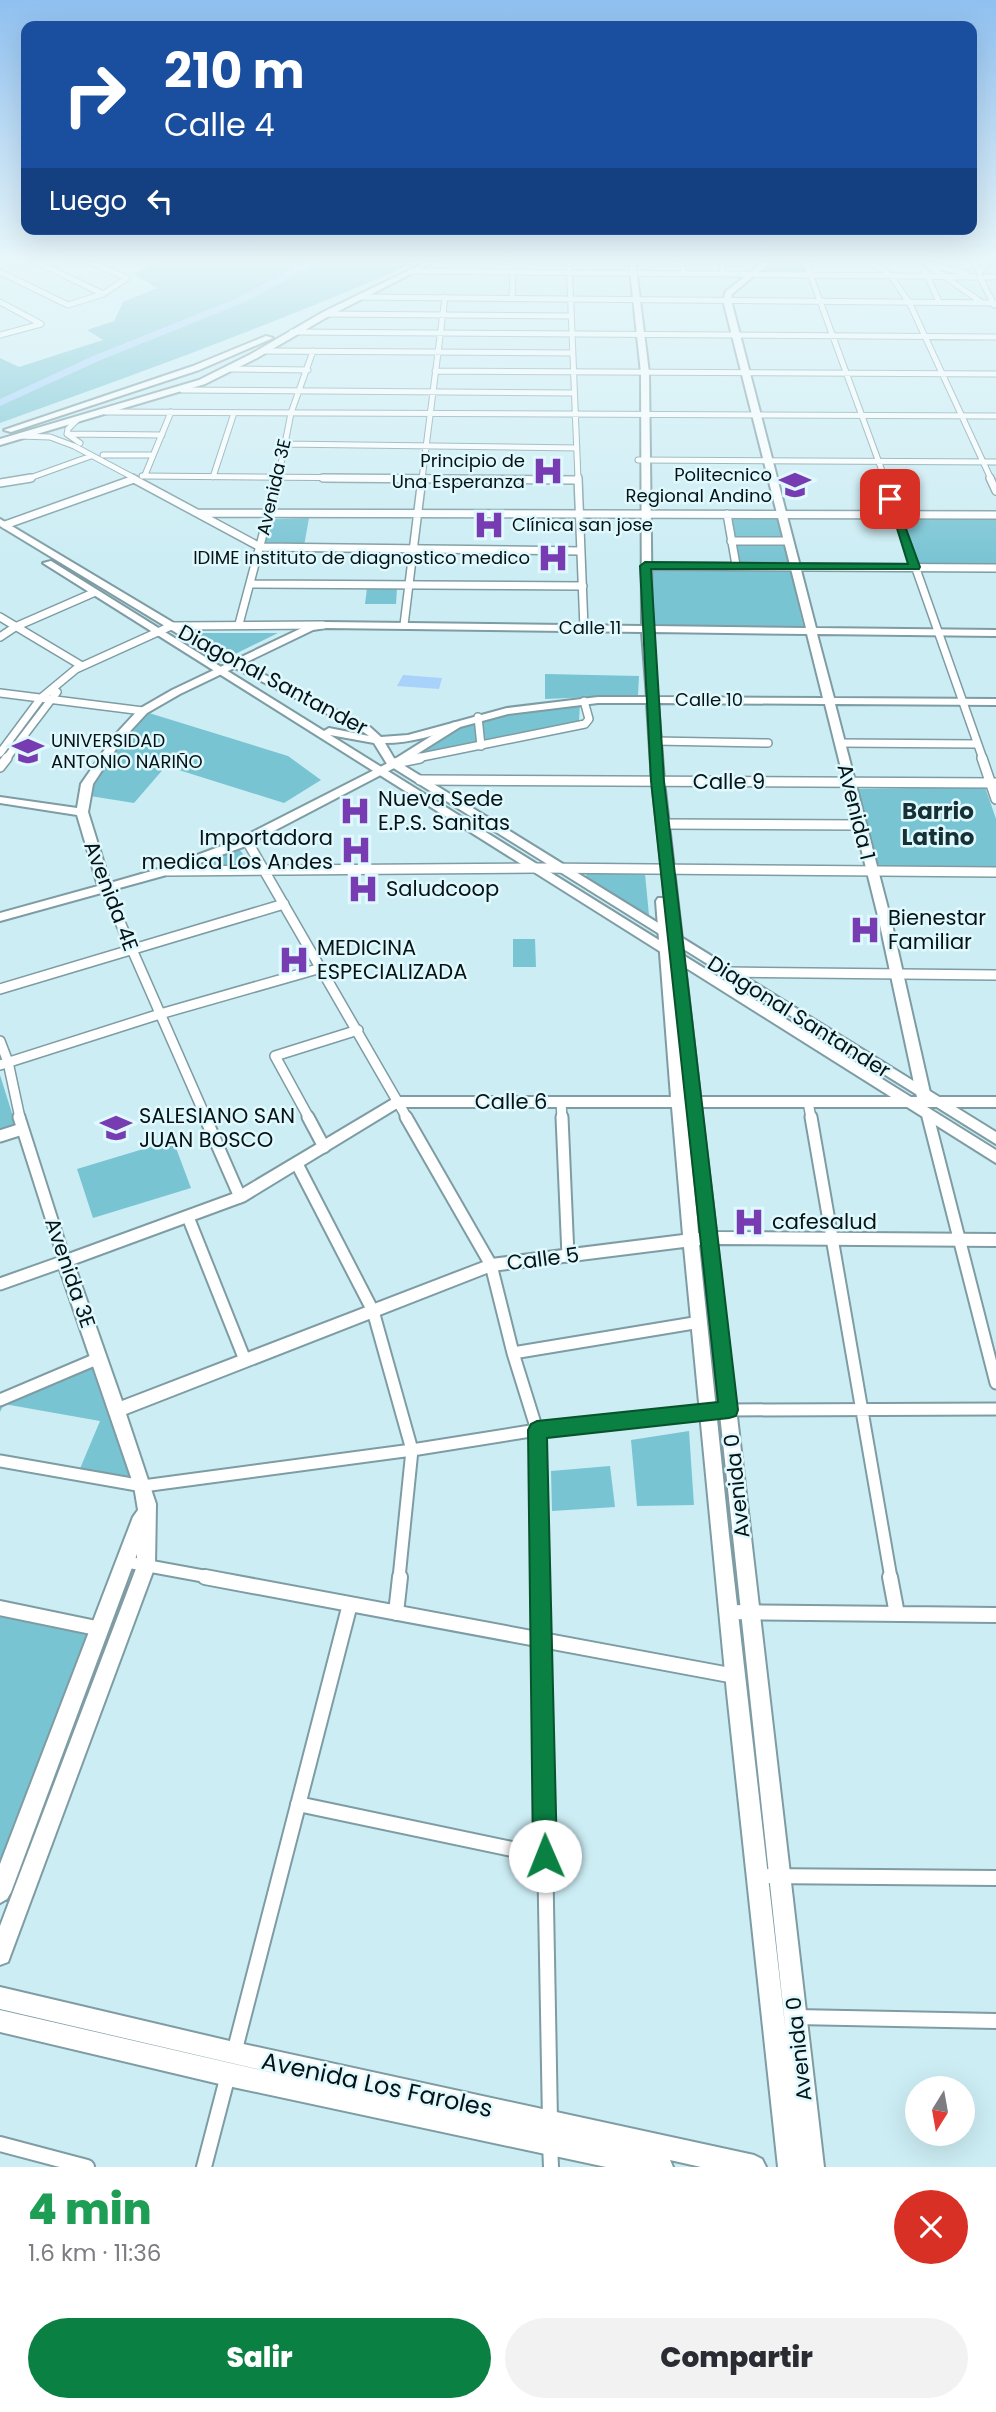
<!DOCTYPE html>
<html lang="es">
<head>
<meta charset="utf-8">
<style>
  :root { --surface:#fff; --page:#f2f2f3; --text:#2b2b33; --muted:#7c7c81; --accent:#0b8043 }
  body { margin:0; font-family:Poppins,sans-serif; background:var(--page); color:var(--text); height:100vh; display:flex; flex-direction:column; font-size:26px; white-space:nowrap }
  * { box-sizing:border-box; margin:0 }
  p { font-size:23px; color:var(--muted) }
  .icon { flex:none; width:38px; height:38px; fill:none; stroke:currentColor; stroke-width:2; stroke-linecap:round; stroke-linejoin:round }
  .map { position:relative; height:2167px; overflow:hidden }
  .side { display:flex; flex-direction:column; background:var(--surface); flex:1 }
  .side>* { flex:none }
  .hud { position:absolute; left:21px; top:21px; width:956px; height:214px; border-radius:14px; box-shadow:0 7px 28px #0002; background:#1a4fa0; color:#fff; overflow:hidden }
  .needle { width:46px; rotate:191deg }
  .buttons { position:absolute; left:905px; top:2076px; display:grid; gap:14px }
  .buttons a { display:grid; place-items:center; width:70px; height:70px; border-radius:50%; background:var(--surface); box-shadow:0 7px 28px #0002; font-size:35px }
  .pin { position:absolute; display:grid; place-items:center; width:60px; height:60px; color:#fff; margin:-30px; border-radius:14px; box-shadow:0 4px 10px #0006 }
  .me { position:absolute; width:77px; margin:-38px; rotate:359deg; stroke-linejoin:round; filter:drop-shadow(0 0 5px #0008) }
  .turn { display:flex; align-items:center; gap:24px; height:147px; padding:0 28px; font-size:32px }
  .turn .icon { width:91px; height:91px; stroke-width:2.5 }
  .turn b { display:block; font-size:49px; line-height:60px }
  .then { display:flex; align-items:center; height:66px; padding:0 28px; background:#0003; gap:14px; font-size:26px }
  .round { display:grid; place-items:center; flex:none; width:74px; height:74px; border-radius:37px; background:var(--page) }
  .headline { display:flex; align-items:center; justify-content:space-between; height:119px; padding:0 28px }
  h1 { font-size:42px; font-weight:800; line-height:52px; color:#1e9e55 }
  .action { display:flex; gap:14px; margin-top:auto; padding:14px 28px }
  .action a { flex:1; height:80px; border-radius:42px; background:var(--accent); color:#fff; font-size:28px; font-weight:800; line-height:80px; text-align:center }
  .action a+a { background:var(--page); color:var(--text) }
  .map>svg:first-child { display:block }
  .green { fill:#79c4d3 }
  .water { fill:#a9d2fb }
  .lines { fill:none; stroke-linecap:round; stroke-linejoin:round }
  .stream { stroke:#a9d2fb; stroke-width:2 }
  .river { fill:#a9d2fb; fill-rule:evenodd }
  .street-far4-casing { stroke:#7e9ca3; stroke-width:7 }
  .street-far3-casing { stroke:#7e9ca3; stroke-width:10 }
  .street-far2-casing { stroke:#7e9ca3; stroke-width:12 }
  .street-far1-casing { stroke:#7e9ca3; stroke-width:15 }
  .street-casing { stroke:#7e9ca3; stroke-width:18 }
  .secondary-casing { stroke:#7e9ca3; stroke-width:4 }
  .primary-casing { stroke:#7e9ca3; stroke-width:4 }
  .street-far4 { stroke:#fff; stroke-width:5 }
  .street-far3 { stroke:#fff; stroke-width:7 }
  .street-far2 { stroke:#fff; stroke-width:9 }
  .street-far1 { stroke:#fff; stroke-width:11 }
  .street { stroke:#fff; stroke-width:14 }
  .secondary { fill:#fff; fill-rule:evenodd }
  .primary { fill:#fff; fill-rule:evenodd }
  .street-bridge-casing { stroke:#7e9ca3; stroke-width:7; stroke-linecap:butt }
  .street-bridge { stroke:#fff; stroke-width:5 }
  .route { fill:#0b8043; stroke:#07532c; stroke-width:2 }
  .labels { text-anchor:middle; stroke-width:5; stroke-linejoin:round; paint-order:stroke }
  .far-poi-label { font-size:18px; fill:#071315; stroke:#dff9fe; text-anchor:end }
  .far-street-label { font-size:18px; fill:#071315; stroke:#dff9fe }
  .street-label { font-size:21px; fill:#071315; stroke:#dff9fe }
  .poi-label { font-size:21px; fill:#071315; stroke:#dff9fe; text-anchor:start }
  .neighbourhood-label { font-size:23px; font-weight:bold; fill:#153136; stroke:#dff9fe }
  .near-street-label { font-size:24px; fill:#071315; stroke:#dff9fe }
</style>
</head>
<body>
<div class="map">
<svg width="996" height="2167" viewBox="0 0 996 2167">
  <rect width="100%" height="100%" fill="#ccedf4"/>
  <path class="green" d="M 160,260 L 421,260 C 283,321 142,372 0,423 L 0,358 L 19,367 L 103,340 L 87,330 L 114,321 L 123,302 L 157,288 L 134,274 Z
    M 773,260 L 803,260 L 806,273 L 758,272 Z
    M 897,515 L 996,516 L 996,567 L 919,566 Z
    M 728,516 L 778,516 L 785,540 L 732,540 Z
    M 309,518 L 304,546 L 263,545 L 271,519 Z
    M 734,542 L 786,542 L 792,565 L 738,565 Z
    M 648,568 L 790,568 L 804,629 L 650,627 Z
    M 367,588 L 397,588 L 396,604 L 365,604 Z
    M 192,633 L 278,633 L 231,656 Z
    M 545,674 L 639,676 L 638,695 L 545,699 Z
    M 580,704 L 579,721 L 557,729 L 482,743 L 482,721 L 512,712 Z
    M 149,713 L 288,756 L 321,780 L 284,803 L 166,766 L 134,803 L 90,796 C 100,760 122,737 149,713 Z
    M 475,722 L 479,744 L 407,758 L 438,736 Z
    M 985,787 L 996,819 L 996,867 L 879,867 L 858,789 Z
    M 239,849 L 254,868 L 188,868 Z
    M 586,874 L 645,874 L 649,915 L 646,916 L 587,879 Z
    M 513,939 L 535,939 L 536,967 L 513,967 Z
    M 0,1075 L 16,1126 L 0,1131 Z
    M 173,1140 L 191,1188 L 93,1218 L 77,1169 Z
    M 91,1363 L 136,1481 L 79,1471 L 100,1421 L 4,1404 L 0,1412 L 0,1404 Z
    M 689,1431 L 694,1505 L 637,1506 L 631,1440 Z
    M 610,1466 L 615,1507 L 552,1511 L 551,1471 Z
    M 0,1615 L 96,1636 L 0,1882 Z"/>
  <path class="water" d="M 403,675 L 442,678 L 439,689 L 397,686 Z"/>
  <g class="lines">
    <path class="stream" d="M 965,272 L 992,275"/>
    <path class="river" d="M 309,260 L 321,260 L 293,277 L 240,304 L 101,360 L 0,406 L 0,399 L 93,356 L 233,300 Z"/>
    <defs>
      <path id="street-far4" d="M 33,260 L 103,294
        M 85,260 L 127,278
        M 569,260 L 578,479
        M 682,260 L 684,273
        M 721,260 L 723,273
        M 805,260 L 885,479
        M 868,260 L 890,275 L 909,302 L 991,479
        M 921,260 L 981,302
        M 972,260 L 980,273
        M 933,265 L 966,273
        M 411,271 L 996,277
        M 925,271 L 939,302
        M 0,272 L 68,305 L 103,294 L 127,278
        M 980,272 L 990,260
        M 980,277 L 994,305
        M 360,297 L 996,303
        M 512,298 L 513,272
        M 0,302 L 41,324
        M 326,314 L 571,316
        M 292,332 L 996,337
        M 0,335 L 41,324
        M 263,351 L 573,353
        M 230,369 L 308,370
        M 435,371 L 996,374
        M 182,390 L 574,393
        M 105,412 L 996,416
        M 78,419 L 68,429 L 67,434 L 80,443
        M 68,434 L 162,435
        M 20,436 L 50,437 L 74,446 L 136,479
        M 283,444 L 577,448
        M 103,455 L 153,455
        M 638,460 L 996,462
        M 145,475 L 171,412
        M 142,476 L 514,479
        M 213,477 L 234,413
        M 27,479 L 91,456
        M 278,479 L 291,413 L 313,351
        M 422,479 L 445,297"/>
      <path id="street-far3" d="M 132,478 L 260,547 L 581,551
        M 323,478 L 578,480
        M 578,478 L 584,628
        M 884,478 L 983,759
        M 990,478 L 996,491
        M 0,483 L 31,478
        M 197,513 L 996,515
        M 727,514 L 736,565
        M 5,525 L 134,479
        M 731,541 L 789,541
        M 645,566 L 996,568
        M 250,584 L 583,586
        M 0,617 L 82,666
        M 239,624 L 278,478
        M 404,625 L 422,478
        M 0,637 L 15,627 L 93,593
        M 0,693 L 143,711
        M 478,717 L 481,746
        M 655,741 L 768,743
        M 839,743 L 977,744
        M 0,753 L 41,698 L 76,669 L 171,626 L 323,625
        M 6,759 L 57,692
        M 412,759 L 585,724 L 589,719 L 584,701"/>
      <path id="street-far2" d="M 982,758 L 996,799
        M 395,763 L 420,758
        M 0,767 L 7,758
        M 420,780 L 996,783
        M 664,824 L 859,825
        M 247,841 L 407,1118
        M 167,871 L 537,868 L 996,872
        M 105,888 L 206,1118
        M 727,972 L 996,975
        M 0,989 L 284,904
        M 0,1041 L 8,1062 L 20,1118
        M 0,1065 L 160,1014 L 321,968
        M 561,1102 L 562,1118
        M 808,1102 L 811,1118
        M 928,1115 L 929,1118
        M 309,1118 L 275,1056 L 358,1030"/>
      <path id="street-far1" d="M 205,1117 L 240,1197
        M 308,1117 L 324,1147
        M 406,1117 L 491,1265 L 513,1353 L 537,1430 L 540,1578
        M 562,1117 L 568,1256
        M 811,1117 L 891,1578
        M 928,1117 L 996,1383
        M 0,1136 L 22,1129
        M 297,1164 L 373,1311 L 412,1450 L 399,1578
        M 188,1217 L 245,1360
        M 0,1284 L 65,1261 L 19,1117
        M 513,1353 L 700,1322
        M 0,1400 L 99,1358
        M 0,1461 L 143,1486 L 412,1450 L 537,1430 L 729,1410 L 996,1409
        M 127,1562 L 214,1578"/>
      <path id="street" d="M 205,1577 L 735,1676
        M 540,1577 L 550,2121
        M 890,1577 L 897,1614
        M 0,1608 L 101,1629
        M 728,1612 L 996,1615
        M 396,1613 L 400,1577
        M 298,1804 L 545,1856
        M 757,1876 L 996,1878
        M 796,2017 L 996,2021
        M 234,2053 L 350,1604
        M 550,2143 L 551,2167
        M 0,2144 L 87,2167
        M 204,2167 L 228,2075"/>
      <path id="secondary" d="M 629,260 L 635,260 L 649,373 L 652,626 L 806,628 L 723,300 L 726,291 L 766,260 L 773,260 L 732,294 L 731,300 L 816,628 L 996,630 L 996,636 L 817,634 L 834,698 L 996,699 L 996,705 L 835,704 L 891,920 L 931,1097 L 996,1097 L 996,1107 L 701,1107 L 716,1232 L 996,1234 L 996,1246 L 717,1244 L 824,2167 L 778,2167 L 727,1693 L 684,1247 L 492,1271 L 126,1414 L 156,1504 L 155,1566 L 11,1954 L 8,1962 L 0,1965 L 0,1926 L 137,1566 L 137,1554 L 11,1892 L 7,1899 L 0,1903 L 0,1864 L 133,1517 L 138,1510 L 134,1486 L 57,1261 L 60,1257 L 235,1193 L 396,1097 L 671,1097 L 656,901 L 658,898 L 665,898 L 652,781 L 647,703 L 598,703 L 508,714 L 460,727 L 398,766 L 243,847 L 170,874 L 0,921 L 0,913 L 98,886 L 77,815 L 0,803 L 0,797 L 77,808 L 81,784 L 114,736 L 139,709 L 172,690 L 306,626 L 326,622 L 642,626 L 641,373 ZM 326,628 L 642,632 L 647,697 L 598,697 L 507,708 L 452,723 L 390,762 L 235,841 L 162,868 L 110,883 L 88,812 L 93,784 L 122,740 L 147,713 L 180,694 L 313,630 ZM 652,632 L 807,634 L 823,698 L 657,697 ZM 658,703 L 825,704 L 879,920 L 917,1097 L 700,1097 L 664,781 ZM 399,1107 L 672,1107 L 683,1235 L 491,1259 L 122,1401 L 74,1264 L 245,1201 ZM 686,1107 L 701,1233 L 698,1233 L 697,1218 ZM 699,1245 L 702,1245 L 786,2034 L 729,1535 Z
        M 0,1987 L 234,2042 L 754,2155 L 762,2159 L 766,2167 L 701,2167 L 670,2160 L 673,2167 L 606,2167 L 228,2086 L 0,2032 L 0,2010 L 313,2082 L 0,2009 Z"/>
      <path id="primary" d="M 430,260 L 438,260 L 329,316 L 257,358 L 205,384 L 0,445 L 0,439 L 199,380 L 251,354 L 323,312 Z
        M 266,336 L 273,338 L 199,370 L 11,432 L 4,430 L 193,366 Z
        M 0,519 L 239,662 L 370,727 L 381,737 L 408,735 L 456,722 L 460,723 L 460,727 C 436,735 411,743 385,743 L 395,760 L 996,1132 L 996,1144 L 387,764 L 374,743 L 330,735 L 996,1150 L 996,1163 L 43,563 L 51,561 L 324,731 L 329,728 L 369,736 L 362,731 L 231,666 L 0,526 Z"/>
    </defs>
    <use href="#street-far4" class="street-far4-casing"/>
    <use href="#street-far3" class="street-far3-casing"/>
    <use href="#street-far2" class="street-far2-casing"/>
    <use href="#street-far1" class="street-far1-casing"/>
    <use href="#street" class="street-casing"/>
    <use href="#secondary" class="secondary-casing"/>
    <use href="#primary" class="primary-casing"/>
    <use href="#street-far4" class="street-far4"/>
    <use href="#street-far3" class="street-far3"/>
    <use href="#street-far2" class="street-far2"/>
    <use href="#street-far1" class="street-far1"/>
    <use href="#street" class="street"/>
    <use href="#secondary" class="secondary"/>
    <use href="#primary" class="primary"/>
    <defs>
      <path id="street-bridge" d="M 980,273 L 980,277"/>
    </defs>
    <use href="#street-bridge" class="street-bridge-casing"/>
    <use href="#street-bridge" class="street-bridge"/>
  </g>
  <linearGradient id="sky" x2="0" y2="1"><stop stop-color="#8fc0f0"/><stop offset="0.46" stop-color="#e8f7fa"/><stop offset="1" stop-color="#e8f7fa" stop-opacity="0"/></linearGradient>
  <rect width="996" height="563" fill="url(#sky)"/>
  <path class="route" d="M 887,496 L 895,499 L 920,567 L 919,569 L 651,569 L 664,781 L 738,1410 L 736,1416 L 729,1418 L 547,1438 L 557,1856 L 553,1865 L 545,1868 L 537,1865 L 533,1856 L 528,1430 L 531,1424 L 537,1421 L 718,1402 L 651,781 L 640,566 L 645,562 L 908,564 Z"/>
  <defs>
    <symbol id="hospital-bare" viewBox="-9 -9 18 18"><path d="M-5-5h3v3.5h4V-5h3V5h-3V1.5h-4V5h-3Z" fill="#773cb2" stroke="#dff9fe" stroke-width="2.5" paint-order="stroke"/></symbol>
    <symbol id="university-bare" viewBox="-9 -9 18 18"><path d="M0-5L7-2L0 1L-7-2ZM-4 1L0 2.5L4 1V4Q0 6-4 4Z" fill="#773cb2" stroke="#dff9fe" stroke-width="2.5" paint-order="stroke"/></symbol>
  </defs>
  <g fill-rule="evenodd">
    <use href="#hospital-bare" x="526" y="449" width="44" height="44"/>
    <use href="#university-bare" x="773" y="463" width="44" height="44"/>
    <use href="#hospital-bare" x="467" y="503" width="44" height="44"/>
    <use href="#hospital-bare" x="531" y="536" width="44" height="44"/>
    <use href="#university-bare" x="6" y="729" width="44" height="44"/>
    <use href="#hospital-bare" x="333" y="789" width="44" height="44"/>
    <use href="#hospital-bare" x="334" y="828" width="44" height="44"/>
    <use href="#hospital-bare" x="341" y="867" width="44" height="44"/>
    <use href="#hospital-bare" x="843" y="908" width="44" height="44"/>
    <use href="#hospital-bare" x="272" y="938" width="44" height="44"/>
    <use href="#university-bare" x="94" y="1106" width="44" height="44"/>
    <use href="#hospital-bare" x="727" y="1200" width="44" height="44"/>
  </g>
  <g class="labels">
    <g class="far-poi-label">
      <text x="525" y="467">Principio de<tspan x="525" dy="21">Una Esperanza</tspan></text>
      <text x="772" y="481">Politecnico<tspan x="772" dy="21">Regional Andino</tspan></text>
      <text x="512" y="531" text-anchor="start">Clínica san jose</text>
      <text x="530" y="564">IDIME instituto de diagnostico medico</text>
      <text x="51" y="747" text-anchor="start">UNIVERSIDAD<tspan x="51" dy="21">ANTONIO NARIÑO</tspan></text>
    </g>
    <g class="far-street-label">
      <text transform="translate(274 487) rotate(-77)" y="6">Avenida 3E</text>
      <text x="590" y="634">Calle 11</text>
      <text x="709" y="706">Calle 10</text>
    </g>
    <g class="street-label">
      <text transform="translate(273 680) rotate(28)" y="7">Diagonal Santander</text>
      <text x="729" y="789">Calle 9</text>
      <text transform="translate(856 812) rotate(76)" y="7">Avenida 1</text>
      <text transform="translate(111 896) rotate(69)" y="7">Avenida 4E</text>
      <text transform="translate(799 1017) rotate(32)" y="7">Diagonal Santander</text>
      <text x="511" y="1109">Calle 6</text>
      <text transform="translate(543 1259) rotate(-7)" y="7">Calle 5</text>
      <text transform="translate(70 1273) rotate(71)" y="7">Avenida 3E</text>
      <text transform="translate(737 1486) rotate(-96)" y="7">Avenida 0</text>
      <text transform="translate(799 2049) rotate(-96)" y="7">Avenida 0</text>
    </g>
    <g class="poi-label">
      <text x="378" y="806">Nueva Sede<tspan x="378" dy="24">E.P.S. Sanitas</tspan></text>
      <text x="333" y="845" text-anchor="end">Importadora<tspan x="333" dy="24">medica Los Andes</tspan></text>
      <text x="386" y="896">Saludcoop</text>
      <text x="888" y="925">Bienestar<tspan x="888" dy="24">Familiar</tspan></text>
      <text x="317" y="955">MEDICINA<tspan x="317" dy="24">ESPECIALIZADA</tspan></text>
      <text x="139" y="1123">SALESIANO SAN<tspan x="139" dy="24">JUAN BOSCO</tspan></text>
      <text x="772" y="1229">cafesalud</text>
    </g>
    <g class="neighbourhood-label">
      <text x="938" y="819">Barrio<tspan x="938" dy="26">Latino</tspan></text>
    </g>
    <g class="near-street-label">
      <text transform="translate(377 2085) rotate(12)" y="8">Avenida Los Faroles</text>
    </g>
  </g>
</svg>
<div class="buttons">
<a><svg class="needle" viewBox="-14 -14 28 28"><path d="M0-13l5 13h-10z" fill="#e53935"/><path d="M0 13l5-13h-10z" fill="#7c7c81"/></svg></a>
</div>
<div class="pin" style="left:890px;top:499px;background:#d93025"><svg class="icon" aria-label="arrive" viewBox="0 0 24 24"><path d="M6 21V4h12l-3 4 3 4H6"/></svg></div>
<svg class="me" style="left:545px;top:1856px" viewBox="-20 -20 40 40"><circle r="19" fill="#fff"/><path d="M0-13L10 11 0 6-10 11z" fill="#0b8043"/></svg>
<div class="hud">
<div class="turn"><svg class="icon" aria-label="right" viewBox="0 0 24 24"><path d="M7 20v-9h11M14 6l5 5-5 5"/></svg><div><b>210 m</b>Calle 4</div></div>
<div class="then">Luego<svg class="icon" aria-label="left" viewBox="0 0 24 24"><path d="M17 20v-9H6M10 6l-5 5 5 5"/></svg></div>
</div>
</div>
<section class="side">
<div class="headline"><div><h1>4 min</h1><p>1.6 km · 11:36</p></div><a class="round" style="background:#d93025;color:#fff"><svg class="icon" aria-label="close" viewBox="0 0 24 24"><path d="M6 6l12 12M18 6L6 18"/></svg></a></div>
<div class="action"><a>Salir</a><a>Compartir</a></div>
</section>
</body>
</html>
